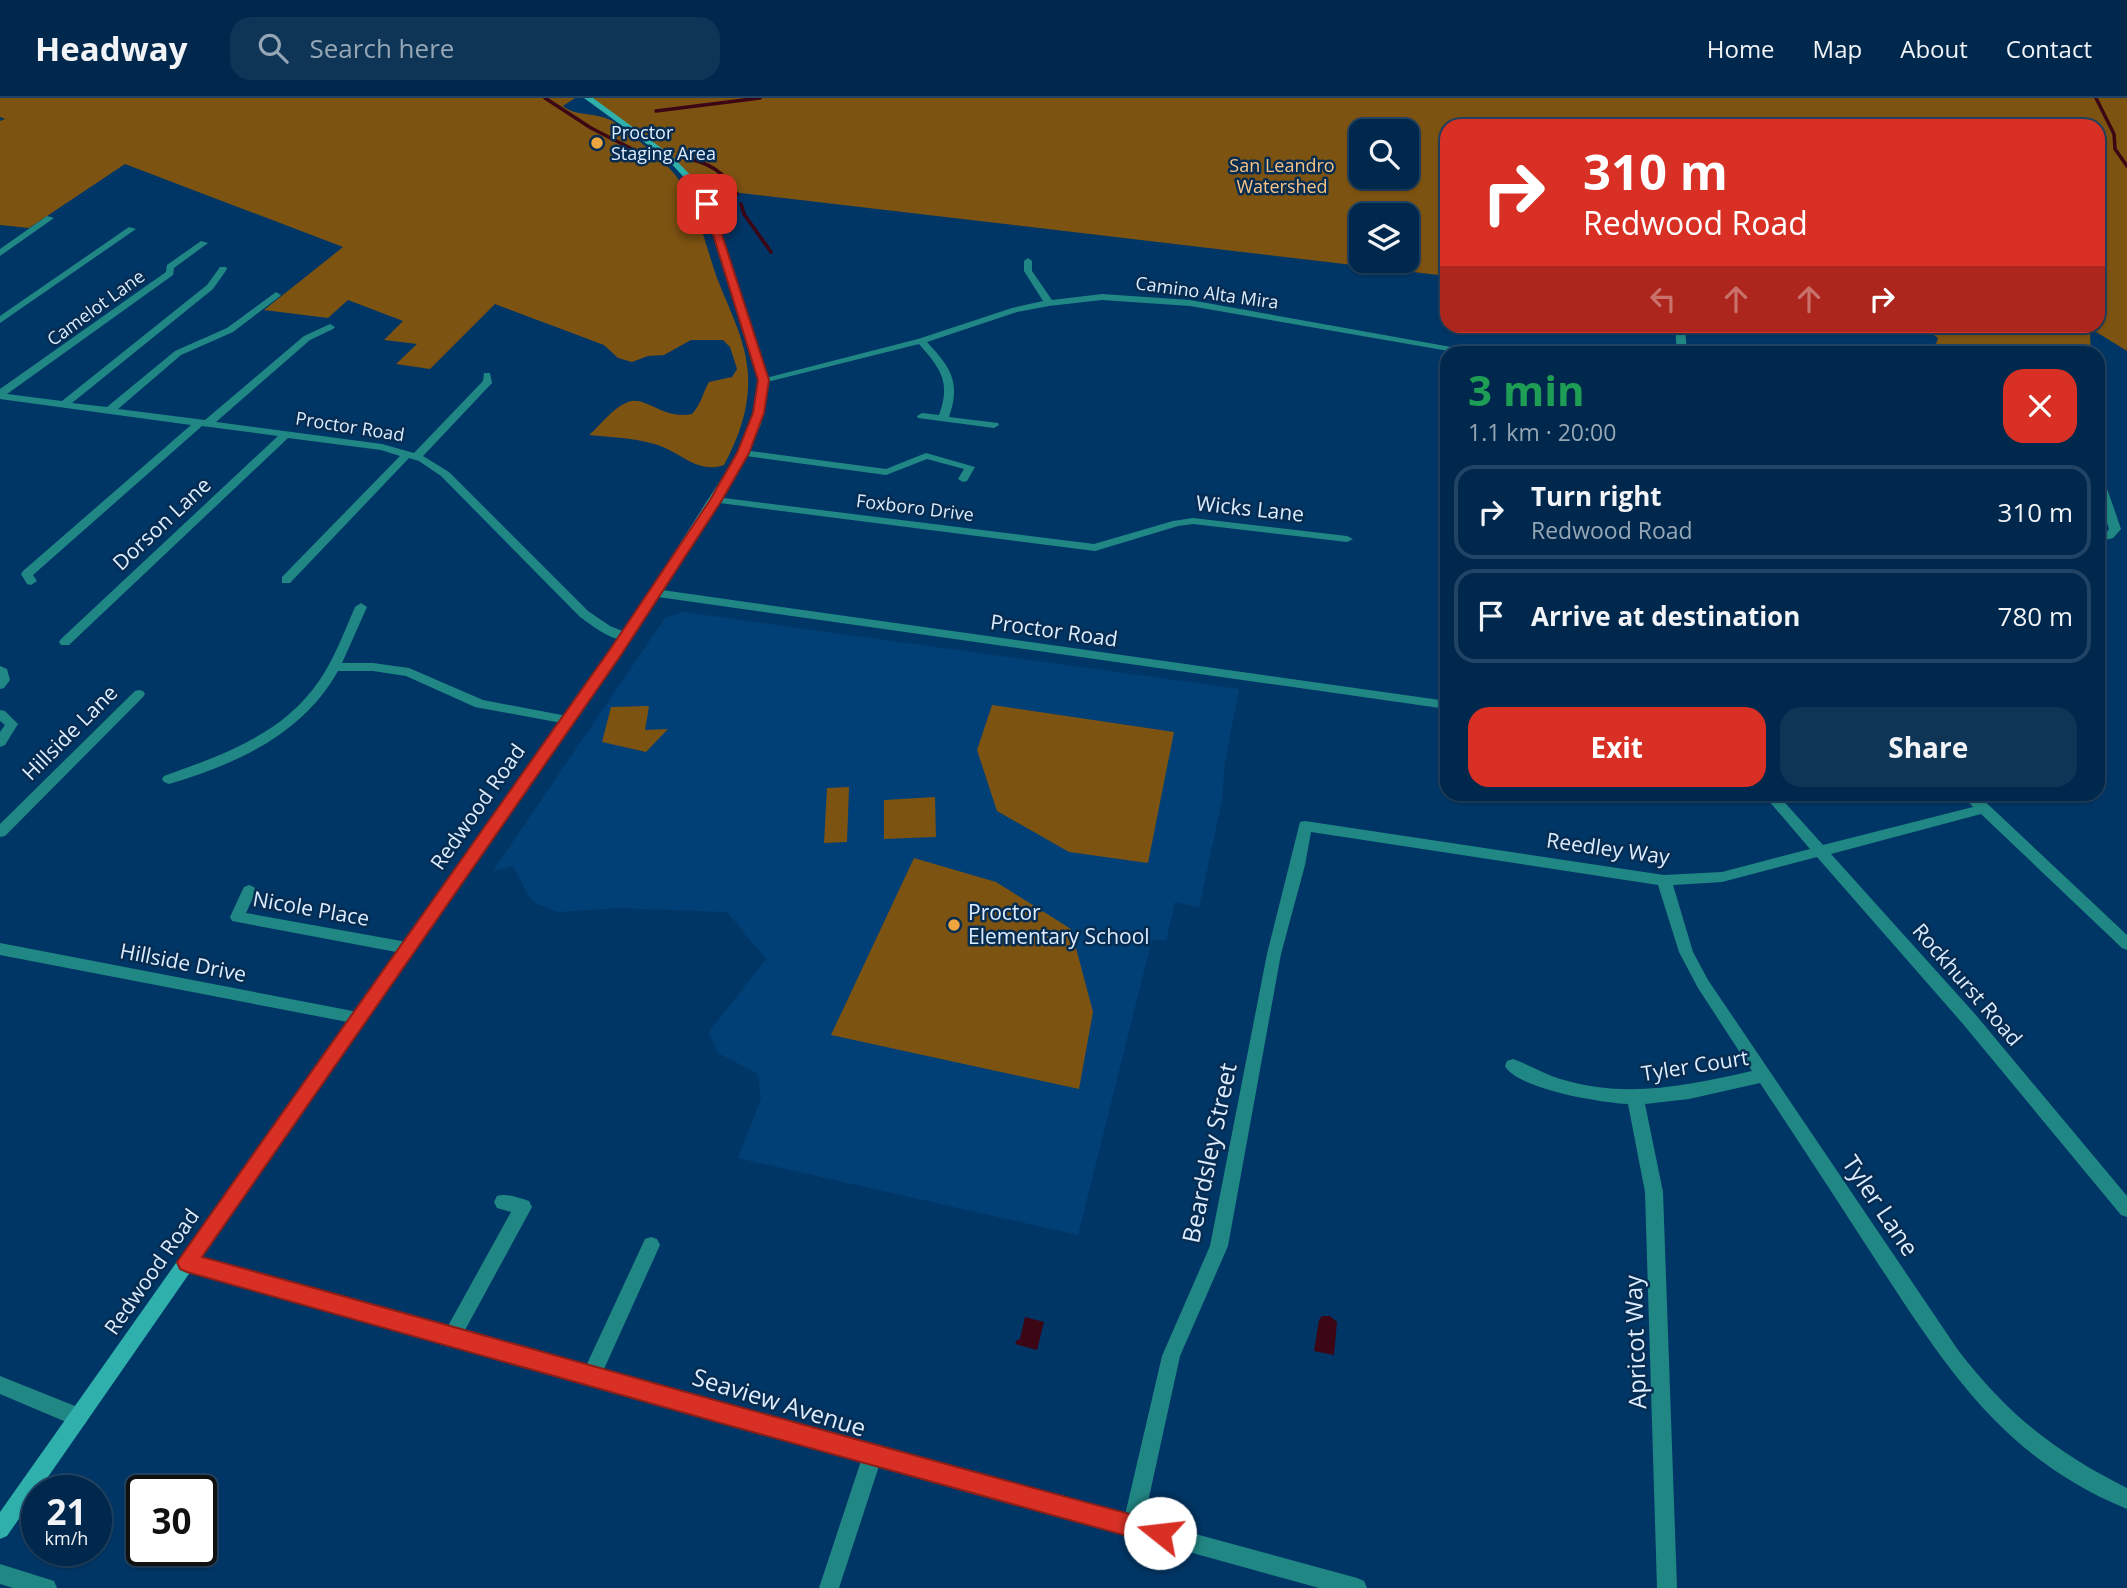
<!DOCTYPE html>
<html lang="en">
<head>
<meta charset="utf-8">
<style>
  :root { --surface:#00284c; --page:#0e3456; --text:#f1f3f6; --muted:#95a6b5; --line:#224464; --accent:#d93025 }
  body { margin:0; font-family:"Open Sans",sans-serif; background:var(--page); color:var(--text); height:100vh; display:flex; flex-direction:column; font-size:26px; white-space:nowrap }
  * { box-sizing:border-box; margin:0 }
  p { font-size:23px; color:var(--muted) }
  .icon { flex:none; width:38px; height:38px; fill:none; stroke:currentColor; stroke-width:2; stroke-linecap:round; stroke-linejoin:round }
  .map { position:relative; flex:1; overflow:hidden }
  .side { position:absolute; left:1440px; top:248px; width:665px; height:455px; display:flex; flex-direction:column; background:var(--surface); border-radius:21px; box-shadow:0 2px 5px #0004,0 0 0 2px var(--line) }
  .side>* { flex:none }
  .top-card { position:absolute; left:1440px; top:21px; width:665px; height:214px; border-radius:21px; box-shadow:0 2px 5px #0004,0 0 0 2px var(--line); background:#d93025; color:#fff; overflow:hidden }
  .controls { position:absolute; left:1349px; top:21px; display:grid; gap:14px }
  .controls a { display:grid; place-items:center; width:70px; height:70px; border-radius:14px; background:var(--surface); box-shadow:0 2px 5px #0004,0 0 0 2px var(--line); font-size:35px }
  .speed { position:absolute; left:21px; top:1377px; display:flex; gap:14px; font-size:35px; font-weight:700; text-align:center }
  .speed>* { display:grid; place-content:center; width:91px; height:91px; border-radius:50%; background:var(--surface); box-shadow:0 2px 5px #0004,0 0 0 2px var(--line); line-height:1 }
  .speed small { font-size:18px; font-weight:400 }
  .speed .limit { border:4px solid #111; border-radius:10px; background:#fff; color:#111 }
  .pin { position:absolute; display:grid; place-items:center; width:60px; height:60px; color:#fff; margin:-30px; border-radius:14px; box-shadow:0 4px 10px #0006 }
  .me { position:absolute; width:77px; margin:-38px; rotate:286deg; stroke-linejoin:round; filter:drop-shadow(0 0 5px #0008) }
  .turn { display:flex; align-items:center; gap:24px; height:147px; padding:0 28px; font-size:32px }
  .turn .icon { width:91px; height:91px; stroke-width:2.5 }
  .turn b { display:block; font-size:49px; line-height:60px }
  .lanes { display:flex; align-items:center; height:66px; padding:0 28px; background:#0003; justify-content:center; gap:35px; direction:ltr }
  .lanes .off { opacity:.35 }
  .round { display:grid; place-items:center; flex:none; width:74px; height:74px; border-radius:21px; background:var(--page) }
  .overview { display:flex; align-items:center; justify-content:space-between; height:119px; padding:0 28px }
  h1 { font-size:42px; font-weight:700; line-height:52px; color:#1e9e55 }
  .primary-button { display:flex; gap:14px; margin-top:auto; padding:14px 28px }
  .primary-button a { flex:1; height:80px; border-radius:21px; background:var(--accent); color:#fff; font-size:28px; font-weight:700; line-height:80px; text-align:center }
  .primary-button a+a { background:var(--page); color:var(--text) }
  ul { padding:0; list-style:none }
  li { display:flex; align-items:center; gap:21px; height:94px; margin:0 14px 10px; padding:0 14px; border:4px solid var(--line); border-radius:21px }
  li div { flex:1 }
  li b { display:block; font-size:26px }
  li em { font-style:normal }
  header { display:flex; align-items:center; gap:42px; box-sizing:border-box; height:98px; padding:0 35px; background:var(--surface); border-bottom:2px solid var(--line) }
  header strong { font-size:33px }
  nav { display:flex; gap:38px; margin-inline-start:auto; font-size:24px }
  .search { width:490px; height:63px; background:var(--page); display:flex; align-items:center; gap:18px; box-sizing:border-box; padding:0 24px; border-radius:21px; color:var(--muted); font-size:26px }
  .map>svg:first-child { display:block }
  .built { fill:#004076 }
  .green { fill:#7d5311; fill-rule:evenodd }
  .water { fill:#3c0614 }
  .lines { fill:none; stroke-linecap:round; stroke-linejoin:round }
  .stream { stroke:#3c0614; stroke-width:3.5 }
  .minor { fill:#218784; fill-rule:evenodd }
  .secondary { fill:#2fb0ac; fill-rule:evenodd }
  .route { fill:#d93025; stroke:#8d1f18; stroke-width:2 }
  .poi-dot { fill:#f0a63e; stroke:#062c51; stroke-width:2.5 }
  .labels { text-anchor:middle; stroke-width:5; stroke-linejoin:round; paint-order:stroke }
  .far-poi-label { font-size:18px; fill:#ddedff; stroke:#062c51; text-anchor:start }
  .far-park-label { font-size:18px; fill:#f8c484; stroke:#062c51 }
  .far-street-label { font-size:18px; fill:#ddedff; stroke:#062c51 }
  .street-label { font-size:21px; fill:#ddedff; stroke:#062c51 }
  .poi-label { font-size:21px; fill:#ddedff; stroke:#062c51; text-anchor:start }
  .near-street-label { font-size:24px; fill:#ddedff; stroke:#062c51 }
</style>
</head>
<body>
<header>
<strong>Headway</strong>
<div class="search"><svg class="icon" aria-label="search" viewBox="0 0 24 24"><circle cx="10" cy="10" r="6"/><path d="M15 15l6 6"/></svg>Search here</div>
<nav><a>Home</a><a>Map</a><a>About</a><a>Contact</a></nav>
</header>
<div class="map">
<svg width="2127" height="1490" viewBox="0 0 2127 1490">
  <rect width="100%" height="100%" fill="#003666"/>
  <path class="built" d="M 683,514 L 1239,591 L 1225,664 L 1222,702 L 1199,809 L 1175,804 L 1166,843 L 1152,841 L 1078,1137 L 738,1060 L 761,1001 L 758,976 L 718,955 L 709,934 L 766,861 L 727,814 L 619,810 L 558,814 L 537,806 L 530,800 L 513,768 L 493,773 L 665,520 Z"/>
  <path class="green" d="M 0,0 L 575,0 L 563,8 C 577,19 592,14 608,21 C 623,27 653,55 666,67 C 696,95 703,141 717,180 C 729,211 746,242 748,276 C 750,309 739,339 724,367 C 697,377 679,352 654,346 C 634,340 610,339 589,337 C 602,326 612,310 628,304 C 645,297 663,322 692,316 C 702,305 702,296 709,284 L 732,279 L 737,271 L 730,249 L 723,242 L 691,242 L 664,257 L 648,258 L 632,264 L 618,260 L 604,247 L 495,206 L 430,271 L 396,266 L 417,246 L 384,242 L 403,223 L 348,202 L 328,220 L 264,212 L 343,149 L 125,66 L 29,130 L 0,127 L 0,23 L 5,21 L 0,19 Z
    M 588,0 L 2127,0 L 2127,253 L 2093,232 L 2090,236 L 2091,255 L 1933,255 L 1938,240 L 1931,235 L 1868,228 L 2098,228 L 2098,28 L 1447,28 L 1447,178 L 698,90 L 671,61 ZM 1362,33 L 1407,33 L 1407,79 L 1362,79 ZM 1362,117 L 1407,117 L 1407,163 L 1362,163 Z
    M 992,607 L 1174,634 L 1148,765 L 1069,754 L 997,713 L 977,652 Z
    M 649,608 L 645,632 L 668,631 L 646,654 L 602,644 L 611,609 Z
    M 849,689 L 847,744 L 824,745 L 827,690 Z
    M 935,699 L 936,739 L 884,741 L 884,702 Z
    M 914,760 L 996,784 L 1071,831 L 1093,914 L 1079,991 L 831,937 Z"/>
  <path class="water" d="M 1322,1218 L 1330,1218 L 1337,1224 L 1334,1257 L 1314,1253 L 1319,1222 Z
    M 1025,1219 L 1044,1224 L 1037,1252 L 1015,1246 L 1017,1242 L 1020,1241 Z"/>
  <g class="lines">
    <path class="stream" d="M 545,0 L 591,30 L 640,55
      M 2096,0 L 2114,36 L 2115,51 L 2127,68
      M 656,13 L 760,0
      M 684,60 C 708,64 725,74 737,96
      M 741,106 L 744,116 L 771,154"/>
    <path class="minor" d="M 47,118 L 54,120 L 0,158 L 0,151 Z
      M 129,129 L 136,131 L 0,225 L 0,218 Z
      M 201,143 L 208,145 L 174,170 L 173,177 L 7,296 L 62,303 L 207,187 L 220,169 L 226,169 L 227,171 L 213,191 L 72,305 L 107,309 L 175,253 L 227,230 L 276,194 L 281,197 L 279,199 L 233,234 L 181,257 L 118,311 L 205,322 L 304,238 L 330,226 L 335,229 L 333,231 L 310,242 L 216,324 L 382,346 L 414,355 L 483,283 L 484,275 L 490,275 L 492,285 L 423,358 L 449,374 L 588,513 L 610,528 L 630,536 L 632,539 L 630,542 C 612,544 594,529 580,519 L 441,378 L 419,363 L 409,360 L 290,485 L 282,485 L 282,479 L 400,358 L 381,352 L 288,340 L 69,547 L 61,547 L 59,544 L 61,541 L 278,338 L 202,328 L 33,477 L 37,483 L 31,487 L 27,486 L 21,476 L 23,473 L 191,327 L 0,301 L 0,291 L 166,174 L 167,167 Z
      M 1028,160 L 1032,163 L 1032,173 L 1052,202 L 1102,196 L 1190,202 L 1490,256 L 1466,256 L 1190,208 L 1102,202 L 1049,208 L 1017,214 L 927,244 C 951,270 961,284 949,319 L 998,325 L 999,327 L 994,330 L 918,320 L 917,318 L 922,315 L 939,317 C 951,284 941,271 919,246 L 763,285 L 758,282 L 918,241 L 1012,210 L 1043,203 L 1024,173 L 1024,163 Z
      M 1675,228 L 1685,228 L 1687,256 L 1677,256 Z
      M 1616,249 L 1670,253 L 1674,256 L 1571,256 L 1575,253 Z
      M 743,352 L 886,371 L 926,355 L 975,369 L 967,383 L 963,384 L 958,381 L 964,371 L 927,361 L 886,377 L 739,357 L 738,355 Z
      M 2098,376 L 2103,379 L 2121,431 L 2113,440 L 2098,444 L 2098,437 L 2105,436 L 2109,431 L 2098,396 Z
      M 716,399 L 1094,446 L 1173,423 L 1193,420 L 1347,438 L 1353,441 L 1347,444 L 1193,426 L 1178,428 L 1095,453 L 712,404 L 711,402 Z
      M 655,491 L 1447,603 L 1447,611 L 651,498 L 649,495 Z
      M 361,505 L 367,509 L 342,565 L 373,565 L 409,570 L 483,602 L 567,618 L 573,622 L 567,626 L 475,609 L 406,578 L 373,573 L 338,573 C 302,637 236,666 169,686 L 164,684 L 162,681 L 164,678 C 223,657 283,636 319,583 C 335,560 344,534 355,509 Z
      M 0,568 L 7,571 L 10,582 L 4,590 L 0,591 Z
      M 139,592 L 143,593 L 145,596 L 143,599 L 5,738 L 0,739 L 0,726 L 135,593 Z
      M 0,612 L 5,613 L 18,626 L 5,647 L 0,649 L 0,634 L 5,627 L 0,623 Z
      M 1763,696 L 1777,696 L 1823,747 L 1973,709 L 1962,696 L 1977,696 L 2127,837 L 2127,852 L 2122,850 L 1981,716 L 1831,756 L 1975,916 L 2127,1098 L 2127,1119 L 2121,1117 L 1963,926 L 1817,759 L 1722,784 L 1673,787 L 1693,854 L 1708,882 L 1958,1252 C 2007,1316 2055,1354 2127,1390 L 2127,1411 C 2002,1359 1948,1272 1877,1164 C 1838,1104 1799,1044 1760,985 L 1689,1001 L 1645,1006 L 1663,1094 L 1677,1490 L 1657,1490 L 1645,1094 L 1628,1006 C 1603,1005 1517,991 1505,968 L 1507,963 L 1513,961 C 1530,967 1546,977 1564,982 C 1628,1001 1689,987 1752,973 L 1698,890 L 1679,854 L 1658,787 L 1311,734 L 1305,767 L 1281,856 L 1228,1148 L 1180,1258 L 1144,1422 L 1357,1480 L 1364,1483 L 1367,1490 L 1319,1490 L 879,1368 L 839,1490 L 819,1490 L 861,1363 L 187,1172 L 181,1170 L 178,1164 L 181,1158 L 187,1156 L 448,1228 L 511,1114 L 497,1110 L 494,1104 L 497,1098 C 507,1095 519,1100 529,1103 L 532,1109 L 465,1232 L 587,1266 L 645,1141 L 651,1139 L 657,1141 L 660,1147 L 604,1271 L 1125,1417 L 1162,1258 L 1210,1148 L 1267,856 L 1300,724 L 1305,723 L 1664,777 L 1722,774 L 1810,751 Z
      M 249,787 L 254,789 L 256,793 L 246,815 L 407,844 L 412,846 L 414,850 L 412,854 L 407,856 L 232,823 L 230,819 L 242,793 L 244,789 Z
      M 0,845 L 358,914 L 363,915 L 366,920 L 363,925 L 358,926 L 0,857 Z
      M 0,1278 L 85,1312 L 88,1319 L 85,1326 L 78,1329 L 0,1296 Z
      M 0,1466 L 54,1483 L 57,1490 L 13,1490 L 0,1486 Z"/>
    <path class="secondary" d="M 584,0 L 593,0 L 671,57 L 698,85 L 710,103 L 768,282 L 761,326 L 748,355 L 645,519 L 7,1438 L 0,1441 L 0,1414 L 636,514 L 738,355 L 751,326 L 758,282 L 702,103 L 692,88 L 666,60 Z"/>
  </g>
  <path class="route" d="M 703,104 L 712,106 L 769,282 L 764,315 L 749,355 L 722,402 L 621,557 L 202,1159 C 522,1247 840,1339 1160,1424 L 1168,1427 L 1171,1435 L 1168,1443 L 1160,1447 C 835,1359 511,1265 187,1174 L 180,1171 L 177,1164 L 611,550 L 710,402 L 737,355 L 753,315 L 758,282 Z"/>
  <g class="poi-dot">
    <circle cx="597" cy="45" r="7"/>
    <circle cx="954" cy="827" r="7"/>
  </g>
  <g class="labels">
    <g class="far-poi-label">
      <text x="611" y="41">Proctor<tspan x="611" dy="21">Staging Area</tspan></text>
    </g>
    <g class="far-park-label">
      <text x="1282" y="74">San Leandro<tspan x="1282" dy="21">Watershed</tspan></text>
    </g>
    <g class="far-street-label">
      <text transform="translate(1207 195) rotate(8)" y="6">Camino Alta Mira</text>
      <text transform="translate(96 210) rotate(-36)" y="6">Camelot Lane</text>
      <text transform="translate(350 329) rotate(9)" y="6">Proctor Road</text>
      <text transform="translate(915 410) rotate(7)" y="6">Foxboro Drive</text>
    </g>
    <g class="street-label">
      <text transform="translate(1250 411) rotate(6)" y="7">Wicks Lane</text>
      <text transform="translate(162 426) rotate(-43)" y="7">Dorson Lane</text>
      <text transform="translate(1054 533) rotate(8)" y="7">Proctor Road</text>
      <text transform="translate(70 635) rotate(-45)" y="7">Hillside Lane</text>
      <text transform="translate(478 709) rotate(-55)" y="7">Redwood Road</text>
      <text transform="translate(1608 751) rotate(8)" y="7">Reedley Way</text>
      <text transform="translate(311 811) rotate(10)" y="7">Nicole Place</text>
      <text transform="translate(183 865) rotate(11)" y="7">Hillside Drive</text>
      <text transform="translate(1967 887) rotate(49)" y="7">Rockhurst Road</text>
      <text transform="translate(1695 968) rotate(-9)" y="7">Tyler Court</text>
      <text transform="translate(152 1174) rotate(-55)" y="7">Redwood Road</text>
    </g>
    <g class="poi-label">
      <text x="968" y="822">Proctor<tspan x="968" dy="24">Elementary School</tspan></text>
    </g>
    <g class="near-street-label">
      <text transform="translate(1210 1055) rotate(-78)" y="8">Beardsley Street</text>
      <text transform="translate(1880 1108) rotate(56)" y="8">Tyler Lane</text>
      <text transform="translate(1636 1244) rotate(-92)" y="8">Apricot Way</text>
      <text transform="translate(779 1305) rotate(17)" y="8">Seaview Avenue</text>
    </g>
  </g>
</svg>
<div class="controls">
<a><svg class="icon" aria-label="search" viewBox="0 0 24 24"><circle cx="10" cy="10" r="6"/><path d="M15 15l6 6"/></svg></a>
<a><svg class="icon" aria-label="layers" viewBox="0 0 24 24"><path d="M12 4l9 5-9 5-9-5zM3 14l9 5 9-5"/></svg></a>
</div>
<div class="speed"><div>21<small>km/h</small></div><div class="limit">30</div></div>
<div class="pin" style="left:707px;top:106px;background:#d93025"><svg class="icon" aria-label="arrive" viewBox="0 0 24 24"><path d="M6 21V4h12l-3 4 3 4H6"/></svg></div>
<svg class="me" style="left:1160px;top:1435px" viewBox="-20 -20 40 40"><circle r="19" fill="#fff"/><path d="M0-13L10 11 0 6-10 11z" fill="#d93025"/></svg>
<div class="top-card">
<div class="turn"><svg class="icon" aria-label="right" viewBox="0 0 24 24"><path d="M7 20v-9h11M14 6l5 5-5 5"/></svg><div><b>310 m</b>Redwood Road</div></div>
<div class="lanes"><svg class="icon off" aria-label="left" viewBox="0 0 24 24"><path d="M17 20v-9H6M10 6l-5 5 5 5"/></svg><svg class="icon off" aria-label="ahead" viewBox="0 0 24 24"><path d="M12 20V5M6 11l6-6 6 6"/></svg><svg class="icon off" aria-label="ahead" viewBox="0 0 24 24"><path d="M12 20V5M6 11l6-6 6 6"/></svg><svg class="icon" aria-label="right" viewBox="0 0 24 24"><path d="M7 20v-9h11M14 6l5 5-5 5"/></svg></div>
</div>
<section class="side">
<div class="overview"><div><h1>3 min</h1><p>1.1 km · 20:00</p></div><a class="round" style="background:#d93025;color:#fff"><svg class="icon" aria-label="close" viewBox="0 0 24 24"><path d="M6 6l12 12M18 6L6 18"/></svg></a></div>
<ul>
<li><svg class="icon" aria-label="right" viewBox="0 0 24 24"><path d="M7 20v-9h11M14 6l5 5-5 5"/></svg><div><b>Turn right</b><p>Redwood Road</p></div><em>310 m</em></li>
<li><svg class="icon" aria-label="arrive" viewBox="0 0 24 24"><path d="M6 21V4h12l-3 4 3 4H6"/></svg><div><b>Arrive at destination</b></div><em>780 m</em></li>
</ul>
<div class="primary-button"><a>Exit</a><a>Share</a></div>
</section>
</div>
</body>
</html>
